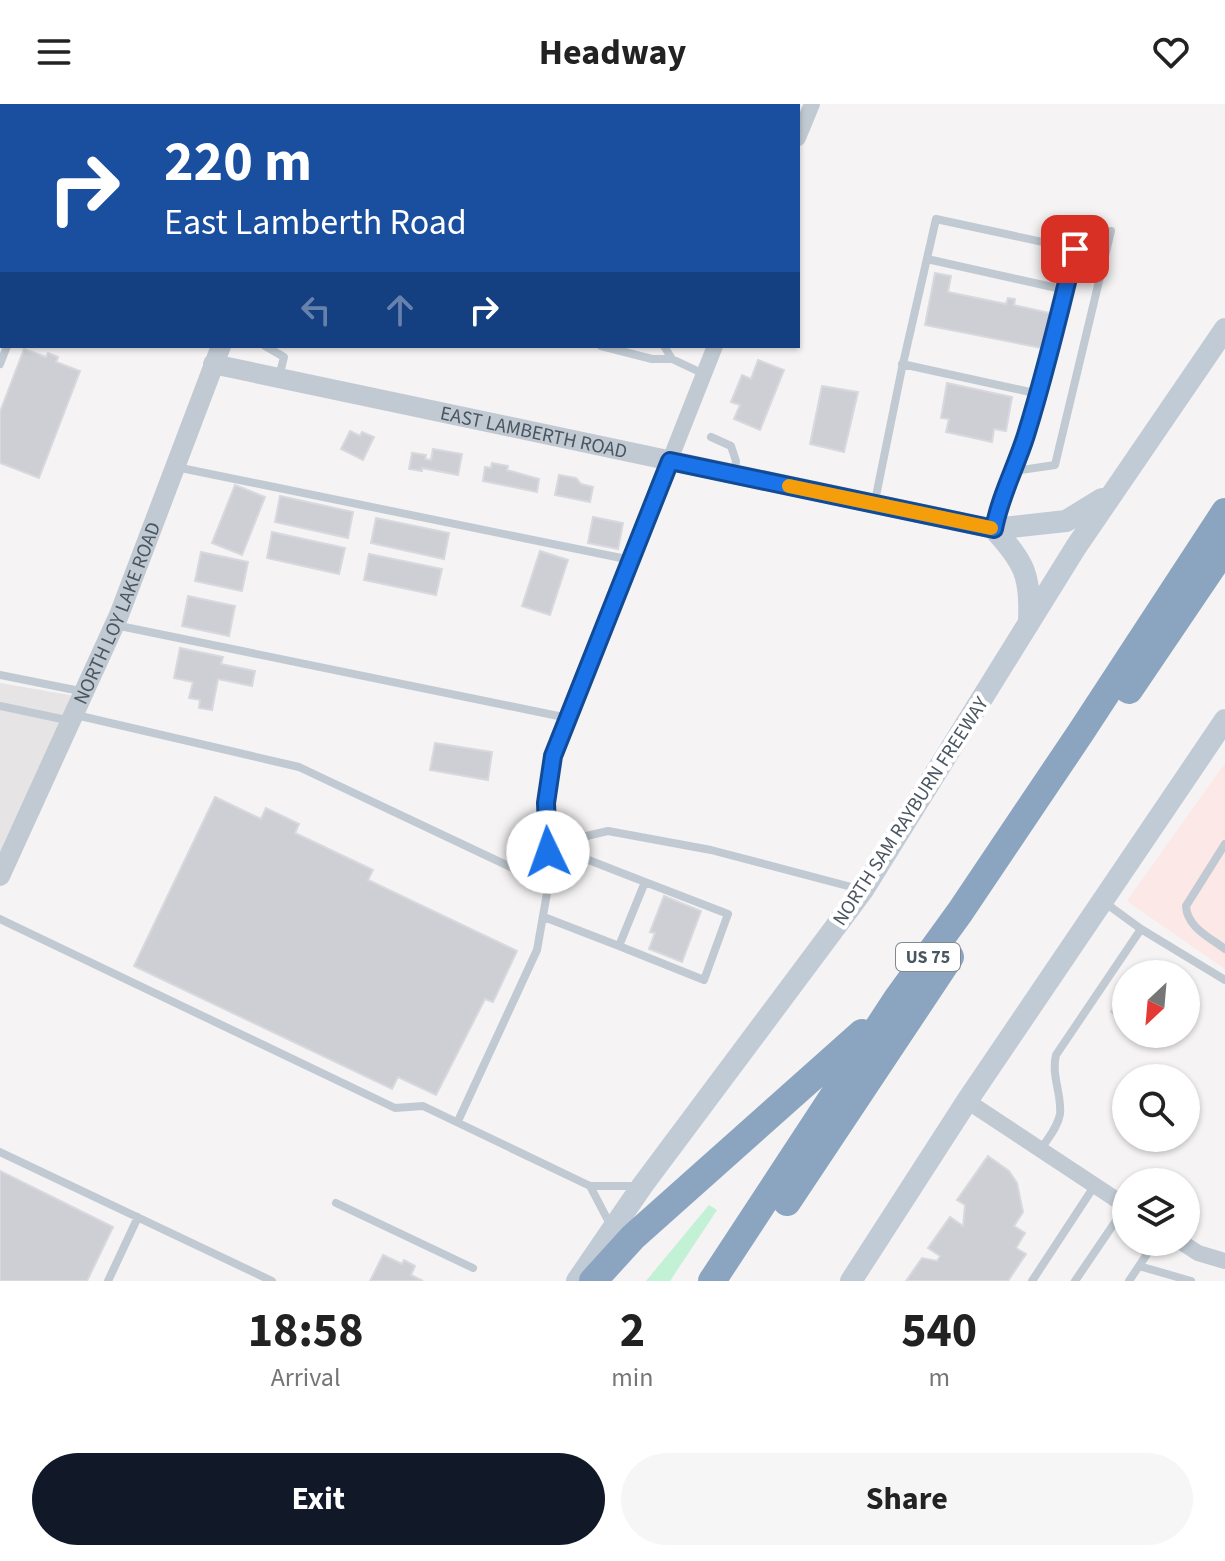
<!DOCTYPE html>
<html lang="en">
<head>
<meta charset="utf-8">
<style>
  :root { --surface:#fff; --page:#f6f6f6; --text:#222; --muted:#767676; --accent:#111827 }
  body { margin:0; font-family:"Source Sans 3",sans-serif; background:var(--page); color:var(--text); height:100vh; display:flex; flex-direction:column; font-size:30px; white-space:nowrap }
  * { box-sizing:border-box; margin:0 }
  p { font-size:26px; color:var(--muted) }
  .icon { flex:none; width:44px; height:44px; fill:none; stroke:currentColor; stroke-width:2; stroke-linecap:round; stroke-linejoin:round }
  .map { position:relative; height:1177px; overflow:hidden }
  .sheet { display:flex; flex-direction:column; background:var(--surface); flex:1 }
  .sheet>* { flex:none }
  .top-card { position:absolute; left:0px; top:0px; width:800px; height:244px; box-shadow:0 2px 6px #0004; background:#1a4fa0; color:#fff; overflow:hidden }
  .needle { width:52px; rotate:206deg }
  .fabs { position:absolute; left:1112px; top:856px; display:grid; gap:16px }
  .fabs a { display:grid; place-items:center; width:88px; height:88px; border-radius:50%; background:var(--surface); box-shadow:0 2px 6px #0004; font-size:40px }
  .pin { position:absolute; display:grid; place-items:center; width:68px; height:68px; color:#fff; margin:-34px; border-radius:16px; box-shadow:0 4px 12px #0006 }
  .me { position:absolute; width:88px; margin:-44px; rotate:357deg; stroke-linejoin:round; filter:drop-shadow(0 0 6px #0008) }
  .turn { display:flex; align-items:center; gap:28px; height:168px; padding:0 32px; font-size:36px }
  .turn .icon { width:104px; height:104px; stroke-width:2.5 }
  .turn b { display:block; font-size:56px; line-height:68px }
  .lanes { display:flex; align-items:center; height:76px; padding:0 32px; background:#0003; justify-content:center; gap:40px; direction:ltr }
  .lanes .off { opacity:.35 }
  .eta { display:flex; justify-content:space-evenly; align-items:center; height:136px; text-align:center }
  .eta b { font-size:48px; font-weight:700; line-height:56px }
  .cta { display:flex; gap:16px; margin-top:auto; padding:16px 32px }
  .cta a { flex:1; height:92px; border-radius:48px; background:var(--accent); color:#fff; font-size:32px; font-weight:700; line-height:92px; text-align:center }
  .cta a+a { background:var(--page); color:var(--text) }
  header { display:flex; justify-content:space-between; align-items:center; height:104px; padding:0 32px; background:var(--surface); font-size:36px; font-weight:700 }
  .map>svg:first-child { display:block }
  .education { fill:#e6e4e5 }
  .medical { fill:#fce8e6 }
  .green { fill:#c3f1d5 }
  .building { fill:#cdcfd5; stroke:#d7d9de; stroke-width:2 }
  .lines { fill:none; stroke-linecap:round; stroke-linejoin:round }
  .service { stroke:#c1cad2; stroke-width:8 }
  .minor { stroke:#c1cad2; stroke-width:16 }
  .tertiary { stroke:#c1cad2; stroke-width:20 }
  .secondary { stroke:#c1cbd6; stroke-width:22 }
  .motorway { stroke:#8ba5c1; stroke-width:28 }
  .route-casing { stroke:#114b97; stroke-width:20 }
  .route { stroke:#1a73e8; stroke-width:14 }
  .slow { stroke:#f59e0b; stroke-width:14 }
  .labels { text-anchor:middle; stroke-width:8; stroke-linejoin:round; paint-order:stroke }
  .shield { fill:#fff; stroke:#808990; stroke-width:2 }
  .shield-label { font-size:18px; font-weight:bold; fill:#4a5661 }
  .street-label { font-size:20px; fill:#4a5661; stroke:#fff }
</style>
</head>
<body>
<header><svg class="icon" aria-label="menu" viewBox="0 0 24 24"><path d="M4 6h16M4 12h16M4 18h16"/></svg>Headway<svg class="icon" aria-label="heart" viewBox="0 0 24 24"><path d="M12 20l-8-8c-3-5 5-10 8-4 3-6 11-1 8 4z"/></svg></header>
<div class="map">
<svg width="1225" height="1177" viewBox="0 0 1225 1177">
  <rect width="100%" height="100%" fill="#f5f3f3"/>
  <path class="education" d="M 0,579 L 75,592 L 0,750 Z"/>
  <path class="medical" d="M 1225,659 L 1225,865 L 1127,797 Z"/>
  <path class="green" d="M 709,1101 L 717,1106 L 670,1177 L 646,1177 Z"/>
  <path class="building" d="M 1,100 L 2,101 L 2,137 L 0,136 Z
    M 0,144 L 2,145 L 2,183 L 0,182 Z
    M 935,169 L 951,172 L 948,188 L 1006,200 L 1008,194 L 1015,195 L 1014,201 L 1054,210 L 1047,245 L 925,221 Z
    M 24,245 L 46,253 L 48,249 L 58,253 L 56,258 L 80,267 L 39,374 L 0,359 L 0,308 Z
    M 758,256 L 784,266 L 760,326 L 734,315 L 740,301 L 731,298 L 742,271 L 751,275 Z
    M 947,279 L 1012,293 L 1006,327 L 994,325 L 992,338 L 946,328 L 949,315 L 941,314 Z
    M 822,282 L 858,288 L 844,348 L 810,340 Z
    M 350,327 L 360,332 L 362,328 L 374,333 L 363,356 L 341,345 Z
    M 433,345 L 462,350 L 458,371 L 422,364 L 422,367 L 409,365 L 412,349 L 426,351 L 425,355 L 431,356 Z
    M 492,359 L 508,362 L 507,366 L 539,375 L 537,388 L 483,377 L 485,363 L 491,364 Z
    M 559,371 L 576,374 L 581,380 L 593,383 L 590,398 L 555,391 Z
    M 235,381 L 265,393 L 242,451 L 212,439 Z
    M 280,392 L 353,408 L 348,434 L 275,418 Z
    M 593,413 L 623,419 L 618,445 L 588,439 Z
    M 376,414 L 449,429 L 444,455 L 371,439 Z
    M 272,428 L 345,444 L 339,470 L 267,454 Z
    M 540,447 L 568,456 L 550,511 L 522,502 Z
    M 201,448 L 248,458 L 242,487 L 195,477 Z
    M 369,450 L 442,465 L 436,491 L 364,476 Z
    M 188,492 L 235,502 L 229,532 L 182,522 Z
    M 180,544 L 223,553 L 221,560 L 255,567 L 252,582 L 218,575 L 212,606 L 199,604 L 200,596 L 189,594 L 193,578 L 174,574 Z
    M 435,639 L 492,648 L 488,676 L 430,666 Z
    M 215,693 L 261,715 L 266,704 L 299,720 L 295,729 L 373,766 L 368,776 L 517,847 L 493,898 L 485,895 L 436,991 L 398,973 L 392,985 L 134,862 Z
    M 664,792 L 701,807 L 682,858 L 649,845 L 655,829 L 650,828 Z
    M 1119,895 L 1126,900 L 1126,917 L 1111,908 Z
    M 988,1052 L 1009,1067 L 1017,1079 L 1023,1108 L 1014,1122 L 1025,1129 L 1016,1144 L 1026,1150 L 1008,1177 L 906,1177 L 922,1154 L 937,1157 L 940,1152 L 928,1144 L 950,1113 L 963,1122 L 965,1101 L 957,1096 Z
    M 0,1067 L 113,1123 L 87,1177 L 0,1177 Z
    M 383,1151 L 402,1160 L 404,1156 L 415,1162 L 411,1171 L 423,1177 L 370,1177 Z"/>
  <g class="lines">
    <path class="service" d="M 70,0 L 80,2
      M 375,2 L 376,0
      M 467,2 L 468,0
      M 513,2 L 513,0
      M 927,155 L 1066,186
      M 265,242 L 284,253 L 279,273
      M 601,242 L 652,255 L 672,255
      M 664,242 L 672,255 L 704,270
      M 0,260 L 7,242
      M 902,260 L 1039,290
      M 711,333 L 731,342 L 736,357 L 734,370
      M 176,363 L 631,456
      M 1014,367 L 1055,361 L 1111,127
      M 875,397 L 902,264 L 936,115 L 1075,145 C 1061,208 1045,270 1026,331 C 1016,362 1001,392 994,424
      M 115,521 L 568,614
      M 0,571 L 85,588
      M 0,602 L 71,617
      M 76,611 L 299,663 L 521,768 L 550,772 L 537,846 L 458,1017
      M 1225,740 L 1186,802 C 1187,823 1209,833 1225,845
      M 553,769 L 582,733 L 608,727 L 711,746 L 859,785
      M 1104,798 L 1141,825 L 1225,876
      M 544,813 L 619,842 L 645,778 L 568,748
      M 0,815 L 395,1004 L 423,1002 L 590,1082 L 638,1082
      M 619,842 L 704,876 L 728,810 L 645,778
      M 1041,1045 C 1048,1034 1058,1023 1060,1010 C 1062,990 1051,972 1056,951 L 1141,825
      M 0,1048 L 272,1177
      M 590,1082 L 612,1124
      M 336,1099 L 473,1164
      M 1139,1162 L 1191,1177
      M 108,1177 L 138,1113
      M 1032,1177 L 1095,1081
      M 1075,1177 L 1126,1102
      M 1129,1177 L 1155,1138"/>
    <path class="minor" d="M 798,34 L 812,0
      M 550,772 L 546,699 L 553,652 L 715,242
      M 967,997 L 1126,1102
      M 1181,1138 L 1198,1149 L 1225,1157"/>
    <g class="tertiary">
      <path d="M 314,2 L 314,0"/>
      <path id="s1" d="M 213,260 L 994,425"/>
      <path id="s2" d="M 0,772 L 119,511 L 221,242"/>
    </g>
    <path class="secondary" d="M 994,425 L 1066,417 L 1102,395
      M 994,425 C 1024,459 1031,470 1029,516
      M 577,1177 L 642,1082 L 863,786 L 1076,443 L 1225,225
      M 851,1177 L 967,997 L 1225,616"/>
    <path class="motorway" d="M 1129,586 L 1225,444
      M 787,1098 L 950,853
      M 593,1177 L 633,1133 L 862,929
      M 712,1177 L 897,895 L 960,808 L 1081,628 L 1225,408"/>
  </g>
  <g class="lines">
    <defs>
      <path id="route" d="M 548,748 L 546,699 L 553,652 L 670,357 L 994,425 C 1000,392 1016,363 1026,331 C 1045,270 1060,208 1075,145"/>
    </defs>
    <use href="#route" class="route-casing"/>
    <use href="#route" class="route"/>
    <path class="slow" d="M 789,382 L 991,424"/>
  </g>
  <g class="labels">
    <rect class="shield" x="896" y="839" width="64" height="28" rx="6"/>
    <g class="shield-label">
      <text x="928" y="859">US 75</text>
    </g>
    <g class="street-label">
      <text dy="7" stroke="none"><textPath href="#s1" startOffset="328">EAST LAMBERTH ROAD</textPath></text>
      <text dy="7" stroke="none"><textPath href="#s2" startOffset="288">NORTH LOY LAKE ROAD</textPath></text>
      <text transform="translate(910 707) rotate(-57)" y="7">NORTH SAM RAYBURN FREEWAY</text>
    </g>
  </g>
</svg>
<div class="fabs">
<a><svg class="needle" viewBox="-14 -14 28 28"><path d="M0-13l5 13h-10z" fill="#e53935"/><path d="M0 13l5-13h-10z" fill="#767676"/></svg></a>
<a><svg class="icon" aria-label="search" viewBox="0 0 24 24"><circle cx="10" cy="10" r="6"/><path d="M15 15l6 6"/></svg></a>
<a><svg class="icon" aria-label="layers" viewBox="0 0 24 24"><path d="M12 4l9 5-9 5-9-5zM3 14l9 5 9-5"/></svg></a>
</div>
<div class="pin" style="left:1075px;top:145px;background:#d93025"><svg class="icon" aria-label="arrive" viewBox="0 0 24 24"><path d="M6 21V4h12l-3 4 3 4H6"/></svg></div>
<svg class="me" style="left:548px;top:748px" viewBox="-20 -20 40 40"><circle r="19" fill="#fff"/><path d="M0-13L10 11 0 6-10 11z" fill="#1a73e8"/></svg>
<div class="top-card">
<div class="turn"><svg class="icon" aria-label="right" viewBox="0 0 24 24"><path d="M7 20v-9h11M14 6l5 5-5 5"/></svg><div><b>220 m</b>East Lamberth Road</div></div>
<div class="lanes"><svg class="icon off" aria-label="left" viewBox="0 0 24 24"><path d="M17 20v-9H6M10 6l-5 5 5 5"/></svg><svg class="icon off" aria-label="ahead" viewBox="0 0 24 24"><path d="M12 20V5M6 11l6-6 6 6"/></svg><svg class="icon" aria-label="right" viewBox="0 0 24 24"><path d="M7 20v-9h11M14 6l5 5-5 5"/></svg></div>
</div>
</div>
<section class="sheet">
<div class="eta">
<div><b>18:58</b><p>Arrival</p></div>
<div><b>2</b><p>min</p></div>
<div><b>540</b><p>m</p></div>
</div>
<div class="cta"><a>Exit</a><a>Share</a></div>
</section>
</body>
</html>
